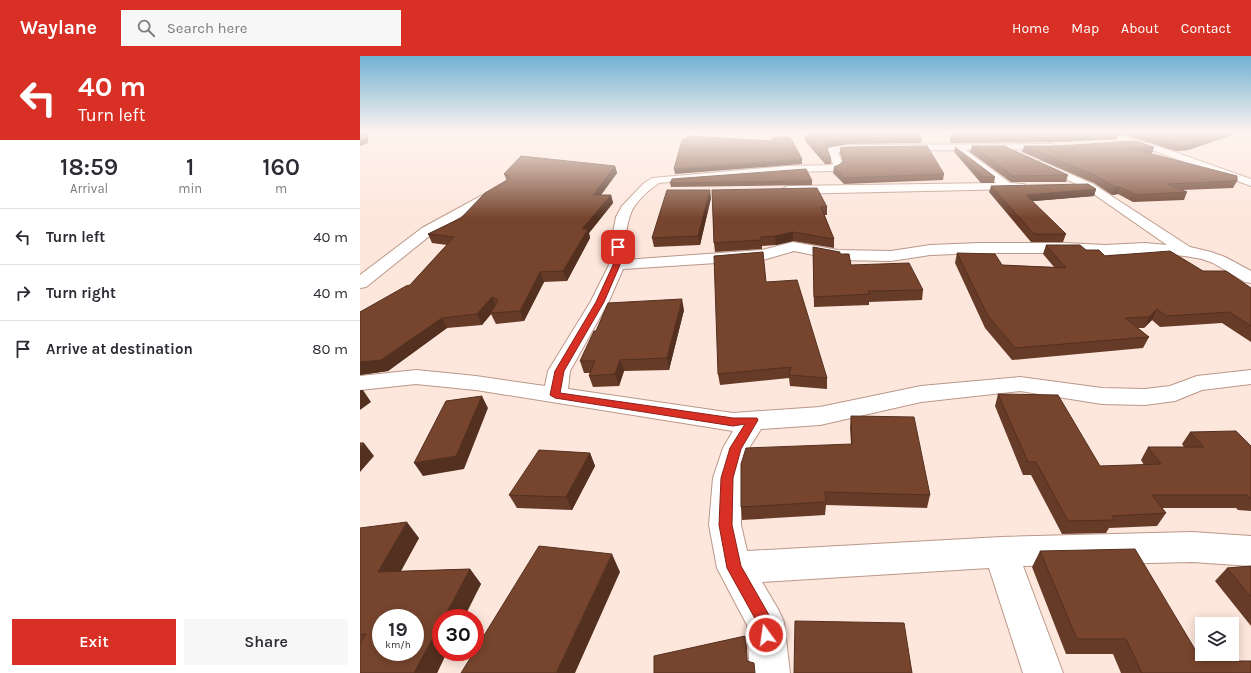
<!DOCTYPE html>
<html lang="en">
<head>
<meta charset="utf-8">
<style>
  :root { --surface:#fff; --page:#f7f7f7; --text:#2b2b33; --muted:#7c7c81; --line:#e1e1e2; --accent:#d93025 }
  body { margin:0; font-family:Karla,sans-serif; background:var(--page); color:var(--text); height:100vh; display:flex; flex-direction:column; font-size:15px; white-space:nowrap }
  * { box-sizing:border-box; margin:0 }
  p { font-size:13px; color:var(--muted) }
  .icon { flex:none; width:22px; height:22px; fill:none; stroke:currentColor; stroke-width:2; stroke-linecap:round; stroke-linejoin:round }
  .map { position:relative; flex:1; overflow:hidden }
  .sheet { display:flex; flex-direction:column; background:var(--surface); width:360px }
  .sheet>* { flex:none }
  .banner { background:#d93025; color:#fff; overflow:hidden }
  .buttons { position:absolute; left:835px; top:561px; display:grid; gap:8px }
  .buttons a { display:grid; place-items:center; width:44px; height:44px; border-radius:0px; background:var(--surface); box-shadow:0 2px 10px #0003; font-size:20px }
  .speed { position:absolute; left:12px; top:553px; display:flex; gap:8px; font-size:20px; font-weight:700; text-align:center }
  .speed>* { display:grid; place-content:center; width:52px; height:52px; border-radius:50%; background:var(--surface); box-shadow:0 2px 10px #0003; line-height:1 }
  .speed small { font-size:10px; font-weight:400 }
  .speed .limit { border:6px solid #d22; background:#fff; color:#111 }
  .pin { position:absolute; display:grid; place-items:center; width:34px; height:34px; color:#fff; margin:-17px; border-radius:8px; box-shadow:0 2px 6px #0006 }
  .me { position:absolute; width:44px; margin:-22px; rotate:346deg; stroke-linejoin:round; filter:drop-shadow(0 0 3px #0008) }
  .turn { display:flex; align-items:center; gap:14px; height:84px; padding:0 12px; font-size:18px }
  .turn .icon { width:52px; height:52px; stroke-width:2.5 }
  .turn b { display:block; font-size:28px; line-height:34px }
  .eta { display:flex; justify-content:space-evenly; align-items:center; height:68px; text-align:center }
  .eta b { font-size:24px; font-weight:600; line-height:28px }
  .button { display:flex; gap:8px; margin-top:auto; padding:8px 12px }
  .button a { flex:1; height:46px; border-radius:0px; background:var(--accent); color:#fff; font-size:16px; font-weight:600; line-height:46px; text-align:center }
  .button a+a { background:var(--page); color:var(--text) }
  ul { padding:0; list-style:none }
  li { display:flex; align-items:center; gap:12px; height:56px; padding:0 12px; border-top:1px solid var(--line) }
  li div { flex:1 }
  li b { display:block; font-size:15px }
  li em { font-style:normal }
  header { display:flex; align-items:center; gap:24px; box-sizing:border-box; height:56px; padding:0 20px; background:var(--accent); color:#fff }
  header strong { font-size:19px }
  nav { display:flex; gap:22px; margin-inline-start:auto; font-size:14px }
  .search { width:280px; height:36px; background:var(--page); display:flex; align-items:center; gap:10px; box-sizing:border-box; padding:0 14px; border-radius:0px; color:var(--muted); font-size:15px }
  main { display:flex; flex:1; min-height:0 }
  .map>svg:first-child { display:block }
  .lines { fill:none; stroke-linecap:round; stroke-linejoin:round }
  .street-casing { stroke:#bb9889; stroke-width:2 }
  .street { fill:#fff; fill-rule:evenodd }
  .wall { fill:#663b28 }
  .shaded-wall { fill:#533020 }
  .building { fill:#77452e; stroke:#533020; fill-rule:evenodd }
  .route { fill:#d93025; stroke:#8d1f18 }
</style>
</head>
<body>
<header>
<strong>Waylane</strong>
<div class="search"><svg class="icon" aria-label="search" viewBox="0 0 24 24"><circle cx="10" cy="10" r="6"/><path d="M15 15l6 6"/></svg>Search here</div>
<nav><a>Home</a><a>Map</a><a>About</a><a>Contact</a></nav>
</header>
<main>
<section class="sheet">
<div class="banner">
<div class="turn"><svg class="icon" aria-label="left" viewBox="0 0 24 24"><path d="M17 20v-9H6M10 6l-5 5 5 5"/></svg><div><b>40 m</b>Turn left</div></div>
</div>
<div class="eta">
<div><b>18:59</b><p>Arrival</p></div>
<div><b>1</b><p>min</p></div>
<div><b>160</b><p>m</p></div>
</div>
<ul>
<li><svg class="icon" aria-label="left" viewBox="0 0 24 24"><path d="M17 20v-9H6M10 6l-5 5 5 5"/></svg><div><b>Turn left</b></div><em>40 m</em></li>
<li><svg class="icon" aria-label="right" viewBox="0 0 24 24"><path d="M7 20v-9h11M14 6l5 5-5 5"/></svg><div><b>Turn right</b></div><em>40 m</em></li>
<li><svg class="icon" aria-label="arrive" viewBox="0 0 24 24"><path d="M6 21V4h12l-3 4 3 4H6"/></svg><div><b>Arrive at destination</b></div><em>80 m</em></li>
</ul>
<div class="button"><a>Exit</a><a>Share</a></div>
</section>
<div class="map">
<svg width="891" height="617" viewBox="0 0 891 617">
  <rect width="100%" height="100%" fill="#fde6dc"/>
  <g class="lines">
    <defs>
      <path id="street" d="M 734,76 L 747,76 L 795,89 L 891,123 L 891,130 L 789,93 L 735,78 Z
        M 693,88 L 698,91 L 696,93 L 606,94 L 650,127 L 664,128 L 666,130 L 664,132 L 660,133 L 428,138 L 424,136 L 422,134 L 424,132 L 428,130 L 636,127 L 594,94 L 487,95 L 478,96 L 483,109 L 478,114 L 474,115 L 428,116 L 299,127 C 290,133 280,142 274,151 C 267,161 263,192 264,204 L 402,194 L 433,186 L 478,194 L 531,195 L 570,189 L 620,187 L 705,187 L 745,189 L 785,187 L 807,189 L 725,132 L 677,110 L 676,108 L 677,106 L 681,105 L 733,128 L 830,191 L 851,196 L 865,201 L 891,215 L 891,227 L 885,226 L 853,207 L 842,203 L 825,200 L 785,197 L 745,199 L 705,197 L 620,197 L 570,199 L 531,205 L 478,204 L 434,195 L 403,204 L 263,213 L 249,245 L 210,315 L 208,333 L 373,357 L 460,351 L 561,330 L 660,321 L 742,332 L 785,333 L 810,330 L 837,320 L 891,314 L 891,328 L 842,334 L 815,345 L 785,349 L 742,348 L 660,335 L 561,346 L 460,369 L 401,373 L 389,392 L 381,422 L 381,469 L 387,495 L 641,481 L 832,476 L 891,480 L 891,510 L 832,506 L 663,510 L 703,617 L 663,617 L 629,512 L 402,526 L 418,553 L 424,566 L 430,617 L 390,617 L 387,569 L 357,512 L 349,469 L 353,422 L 363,392 L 373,375 L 116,334 L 56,328 L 0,334 L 0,320 L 56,314 L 116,320 L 185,330 L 188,315 L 231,245 L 249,209 L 248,201 L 256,161 L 262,150 L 284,127 L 292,122 L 428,110 L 472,109 L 473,108 L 467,94 L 469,92 L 487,89 Z
        M 141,129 L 145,130 L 147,132 L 145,134 L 72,178 L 6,231 L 0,232 L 0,219 L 62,172 Z"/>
    </defs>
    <use href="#street" class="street-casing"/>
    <use href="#street" class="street"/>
  </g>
  <path class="wall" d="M 444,76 L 557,76 L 562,83 L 561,87 L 487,88 L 469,91 L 467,93 L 471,103 L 471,108 L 465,108 L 445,85 L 445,81 L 448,81 Z
    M 591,76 L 881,76 L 828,94 L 816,95 L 761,78 L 757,81 L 756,83 L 697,86 L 590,87 Z
    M 612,90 L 648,92 L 708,119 L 706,126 L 651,126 L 610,96 Z
    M 664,90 L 794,91 L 792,97 L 788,97 L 877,125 L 873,132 L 822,134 L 827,136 L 824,144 L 773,146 L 758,138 L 752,139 L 734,127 L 662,96 Z
    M 595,91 L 635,121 L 634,127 L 621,127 L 594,96 Z
    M 480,92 L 584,118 L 583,124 L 484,128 L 473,117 L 474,111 L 479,109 L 483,106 L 480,97 Z
    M 255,110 L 257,117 L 241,139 L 251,139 L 253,147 L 229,177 L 230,182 L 207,225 L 184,226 L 164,265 L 136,268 L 131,258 L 122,269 L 87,272 L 28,315 L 0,319 L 0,256 L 50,229 L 87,189 L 72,187 L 68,178 L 101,162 L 147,125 L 144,118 Z
    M 452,125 L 452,129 L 311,131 L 310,127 Z
    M 631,130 L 736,133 L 734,140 L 672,145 L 706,178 L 703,186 L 671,186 L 629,136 Z
    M 352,134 L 467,151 L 467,159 L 464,159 L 474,183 L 474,192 L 433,185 L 416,189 L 402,190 L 402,193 L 355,196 L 354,187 Z
    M 351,142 L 340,189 L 294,191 L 292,182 Z
    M 686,189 L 726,194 L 745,200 L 843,215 L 891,232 L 891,286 L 862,267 L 800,271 L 792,264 L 784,272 L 778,272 L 789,281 L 783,292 L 652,304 L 625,272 L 595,207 L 597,197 L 642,209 L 694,211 L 683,198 Z
    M 480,198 L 491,209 L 563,234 L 562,244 L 509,246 L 509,249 L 454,251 L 453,200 Z
    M 406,226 L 467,322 L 467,333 L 430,330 L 429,322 L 360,329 L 358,318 Z
    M 324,254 L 309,314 L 264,315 L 259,330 L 233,331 L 229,320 L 230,317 L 224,317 L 220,305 Z
    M 638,338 L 740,410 L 784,409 L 781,404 L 788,391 L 824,391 L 822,388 L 830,376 L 891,390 L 891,455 L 878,454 L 876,452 L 802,452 L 806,457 L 797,470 L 749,472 L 746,477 L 702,478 L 671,419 L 663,419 L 635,350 Z
    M 491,360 L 570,439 L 567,452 L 466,449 L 465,459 L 382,464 L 381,451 L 491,388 L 490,372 Z
    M 230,397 L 235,410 L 212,454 L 157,452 L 149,439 Z
    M 0,472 L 59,482 L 41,515 L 110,513 L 121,528 L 81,596 L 87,596 L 77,617 L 0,617 Z
    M 680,495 L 842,605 L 891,617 L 761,617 L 753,598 L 706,598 L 672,511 Z
    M 891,510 L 891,570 L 855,525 L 867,512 Z"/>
  <path class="shaded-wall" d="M 6,76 L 8,76 L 8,87 L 0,90 L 0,84 Z
    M 759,76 L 762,76 L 761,78 L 757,81 L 756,83 L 697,86 L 698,82 L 758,77 Z
    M 871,76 L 881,76 L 828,94 L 816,95 L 818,91 Z
    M 487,83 L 487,88 L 469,91 L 466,95 L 466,90 L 469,86 Z
    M 794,91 L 792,97 L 767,98 L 769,92 Z
    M 442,103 L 442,108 L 315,118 L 314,113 Z
    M 255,110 L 257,117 L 235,147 L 233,139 Z
    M 755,131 L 760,131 L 758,138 L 752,139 Z
    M 736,133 L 734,140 L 664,146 L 666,139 Z
    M 350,134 L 351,142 L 340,189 L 338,180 Z
    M 251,139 L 253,147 L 229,177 L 230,182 L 207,225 L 203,215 L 222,173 Z
    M 433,176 L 433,185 L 416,189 L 415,180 Z
    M 180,216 L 184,226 L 164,265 L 160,255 Z
    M 132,241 L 137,252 L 131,257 L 131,258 L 122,269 L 117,258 Z
    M 322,243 L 324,254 L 309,314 L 307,302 Z
    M 797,253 L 792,264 L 784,272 L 789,261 Z
    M 82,262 L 87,272 L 28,315 L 0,319 L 0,306 Z
    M 260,304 L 264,315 L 259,330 L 255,318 Z
    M 0,334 L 3,334 L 11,346 L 0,354 Z
    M 122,340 L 128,352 L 104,413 L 63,420 L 54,407 Z
    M 4,387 L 14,400 L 0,416 L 0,392 Z
    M 230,397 L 235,410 L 212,454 L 206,441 Z
    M 47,466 L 59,482 L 32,531 L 18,516 Z
    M 252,498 L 260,516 L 215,617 L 196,617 Z
    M 110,513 L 121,528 L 104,562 L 84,562 Z
    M 81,567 L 81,596 L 87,596 L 77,617 L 54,617 Z
    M 385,580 L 387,592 L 388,617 L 387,605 Z"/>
  <path class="building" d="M 0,76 L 6,76 L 6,82 L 0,84 Z
    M 447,76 L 557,76 L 562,83 L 487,83 L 469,86 L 466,90 L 471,103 L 465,103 L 445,81 L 451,81 Z
    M 591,76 L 759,76 L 758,77 L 757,79 L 698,82 L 591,83 Z
    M 770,76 L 871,76 L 830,90 L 818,91 Z
    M 330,80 L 412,85 L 413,81 L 430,81 L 442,103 L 314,113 L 322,84 Z
    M 775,85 L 794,91 L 769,92 L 877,120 L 877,125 L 808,128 L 827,136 L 776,139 L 760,131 L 755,131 L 736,120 L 664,90 L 699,90 Z
    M 567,90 L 584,118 L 484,122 L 474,111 L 479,109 L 484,104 L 480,92 L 487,91 Z
    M 612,90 L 646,90 L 648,92 L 708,119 L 653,120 Z
    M 595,91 L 635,121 L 622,121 Z
    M 161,100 L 255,110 L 233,139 L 251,139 L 222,173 L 228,173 L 203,215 L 180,216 L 160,255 L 131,257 L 138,244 L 132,241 L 117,258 L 82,262 L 21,304 L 0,306 L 0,256 L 46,230 L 50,229 L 94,181 L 68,178 L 101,162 L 125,137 L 147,124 L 149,120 L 144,118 Z
    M 446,113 L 452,125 L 310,127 L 312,123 Z
    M 728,128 L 736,133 L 666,139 L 706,178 L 674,178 L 631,130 Z
    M 457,132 L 467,151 L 461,151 L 474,183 L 433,176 L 415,180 L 401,181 L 401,184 L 354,187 L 352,134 Z
    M 307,134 L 350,134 L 338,180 L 292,182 Z
    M 686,189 L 720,189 L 726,194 L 739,194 L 745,200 L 810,195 L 843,215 L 866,215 L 891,232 L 891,270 L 869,256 L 806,260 L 797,253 L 789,261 L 765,262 L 789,281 L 655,292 L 628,260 L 597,197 L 635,198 L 642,209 L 706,212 Z
    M 453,191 L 480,196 L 480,198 L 489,198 L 491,209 L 549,207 L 563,234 L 508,235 L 510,238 L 454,241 Z
    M 403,196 L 406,226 L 437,224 L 467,322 L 429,319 L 431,311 L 358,318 L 354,200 Z
    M 322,243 L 307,302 L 260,304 L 255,318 L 229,320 L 235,305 L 220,305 L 234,275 L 236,275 L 248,247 Z
    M 638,338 L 698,339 L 740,410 L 801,408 L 788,391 L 844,391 L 830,376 L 876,375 L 891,390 L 891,442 L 889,442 L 887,439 L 792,439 L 806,457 L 752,460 L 754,464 L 708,465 L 676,406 L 668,406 Z
    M 122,340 L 96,400 L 54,407 L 86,345 Z
    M 491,360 L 554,361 L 570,439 L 465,436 L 466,446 L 381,451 L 381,408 L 386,392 L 492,388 Z
    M 0,387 L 4,387 L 0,392 Z
    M 179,394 L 230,397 L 206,441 L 149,439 Z
    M 47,466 L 18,516 L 110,513 L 84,562 L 81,562 L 81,567 L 54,617 L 0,617 L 0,588 L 6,578 L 0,579 L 0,472 ZM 21,562 L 55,562 L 55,596 L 21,596 Z
    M 179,490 L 252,498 L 196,617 L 101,617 L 114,596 L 115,596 L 115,594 Z
    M 775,493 L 842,605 L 891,605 L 891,617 L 782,617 L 766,583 L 717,583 L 680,495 Z
    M 891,510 L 891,541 L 867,512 Z
    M 435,565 L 544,567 L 552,617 L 434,617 Z
    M 385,580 L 387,605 L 394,607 L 395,617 L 294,617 L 294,600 Z"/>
  <linearGradient id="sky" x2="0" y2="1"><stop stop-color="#71b1d4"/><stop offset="0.47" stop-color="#fef4ef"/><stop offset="1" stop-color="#fef4ef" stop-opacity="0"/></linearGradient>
  <rect width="891" height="162" fill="url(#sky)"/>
  <path class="route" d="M 256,189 L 261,191 L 260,209 L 244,246 L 204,315 L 200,337 L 373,362 L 397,362 L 398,364 L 381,393 L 373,422 L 372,469 L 381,510 L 413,566 L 414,579 L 412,584 L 406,587 L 401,584 L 399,579 L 398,568 L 367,512 L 359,469 L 361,422 L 370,392 L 385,368 L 373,370 L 195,342 L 190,339 L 195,315 L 236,246 L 253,209 Z"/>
</svg>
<div class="buttons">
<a><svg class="icon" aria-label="layers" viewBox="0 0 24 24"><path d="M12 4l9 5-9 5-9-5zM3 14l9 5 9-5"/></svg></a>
</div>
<div class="speed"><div>19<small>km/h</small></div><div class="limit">30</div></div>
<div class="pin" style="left:258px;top:191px;background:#d93025"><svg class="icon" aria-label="arrive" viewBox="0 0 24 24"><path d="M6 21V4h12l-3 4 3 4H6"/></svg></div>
<svg class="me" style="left:406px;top:579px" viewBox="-20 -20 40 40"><circle r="17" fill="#d93025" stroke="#fff" stroke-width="3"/><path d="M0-11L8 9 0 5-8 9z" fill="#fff"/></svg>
</div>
</main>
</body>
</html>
